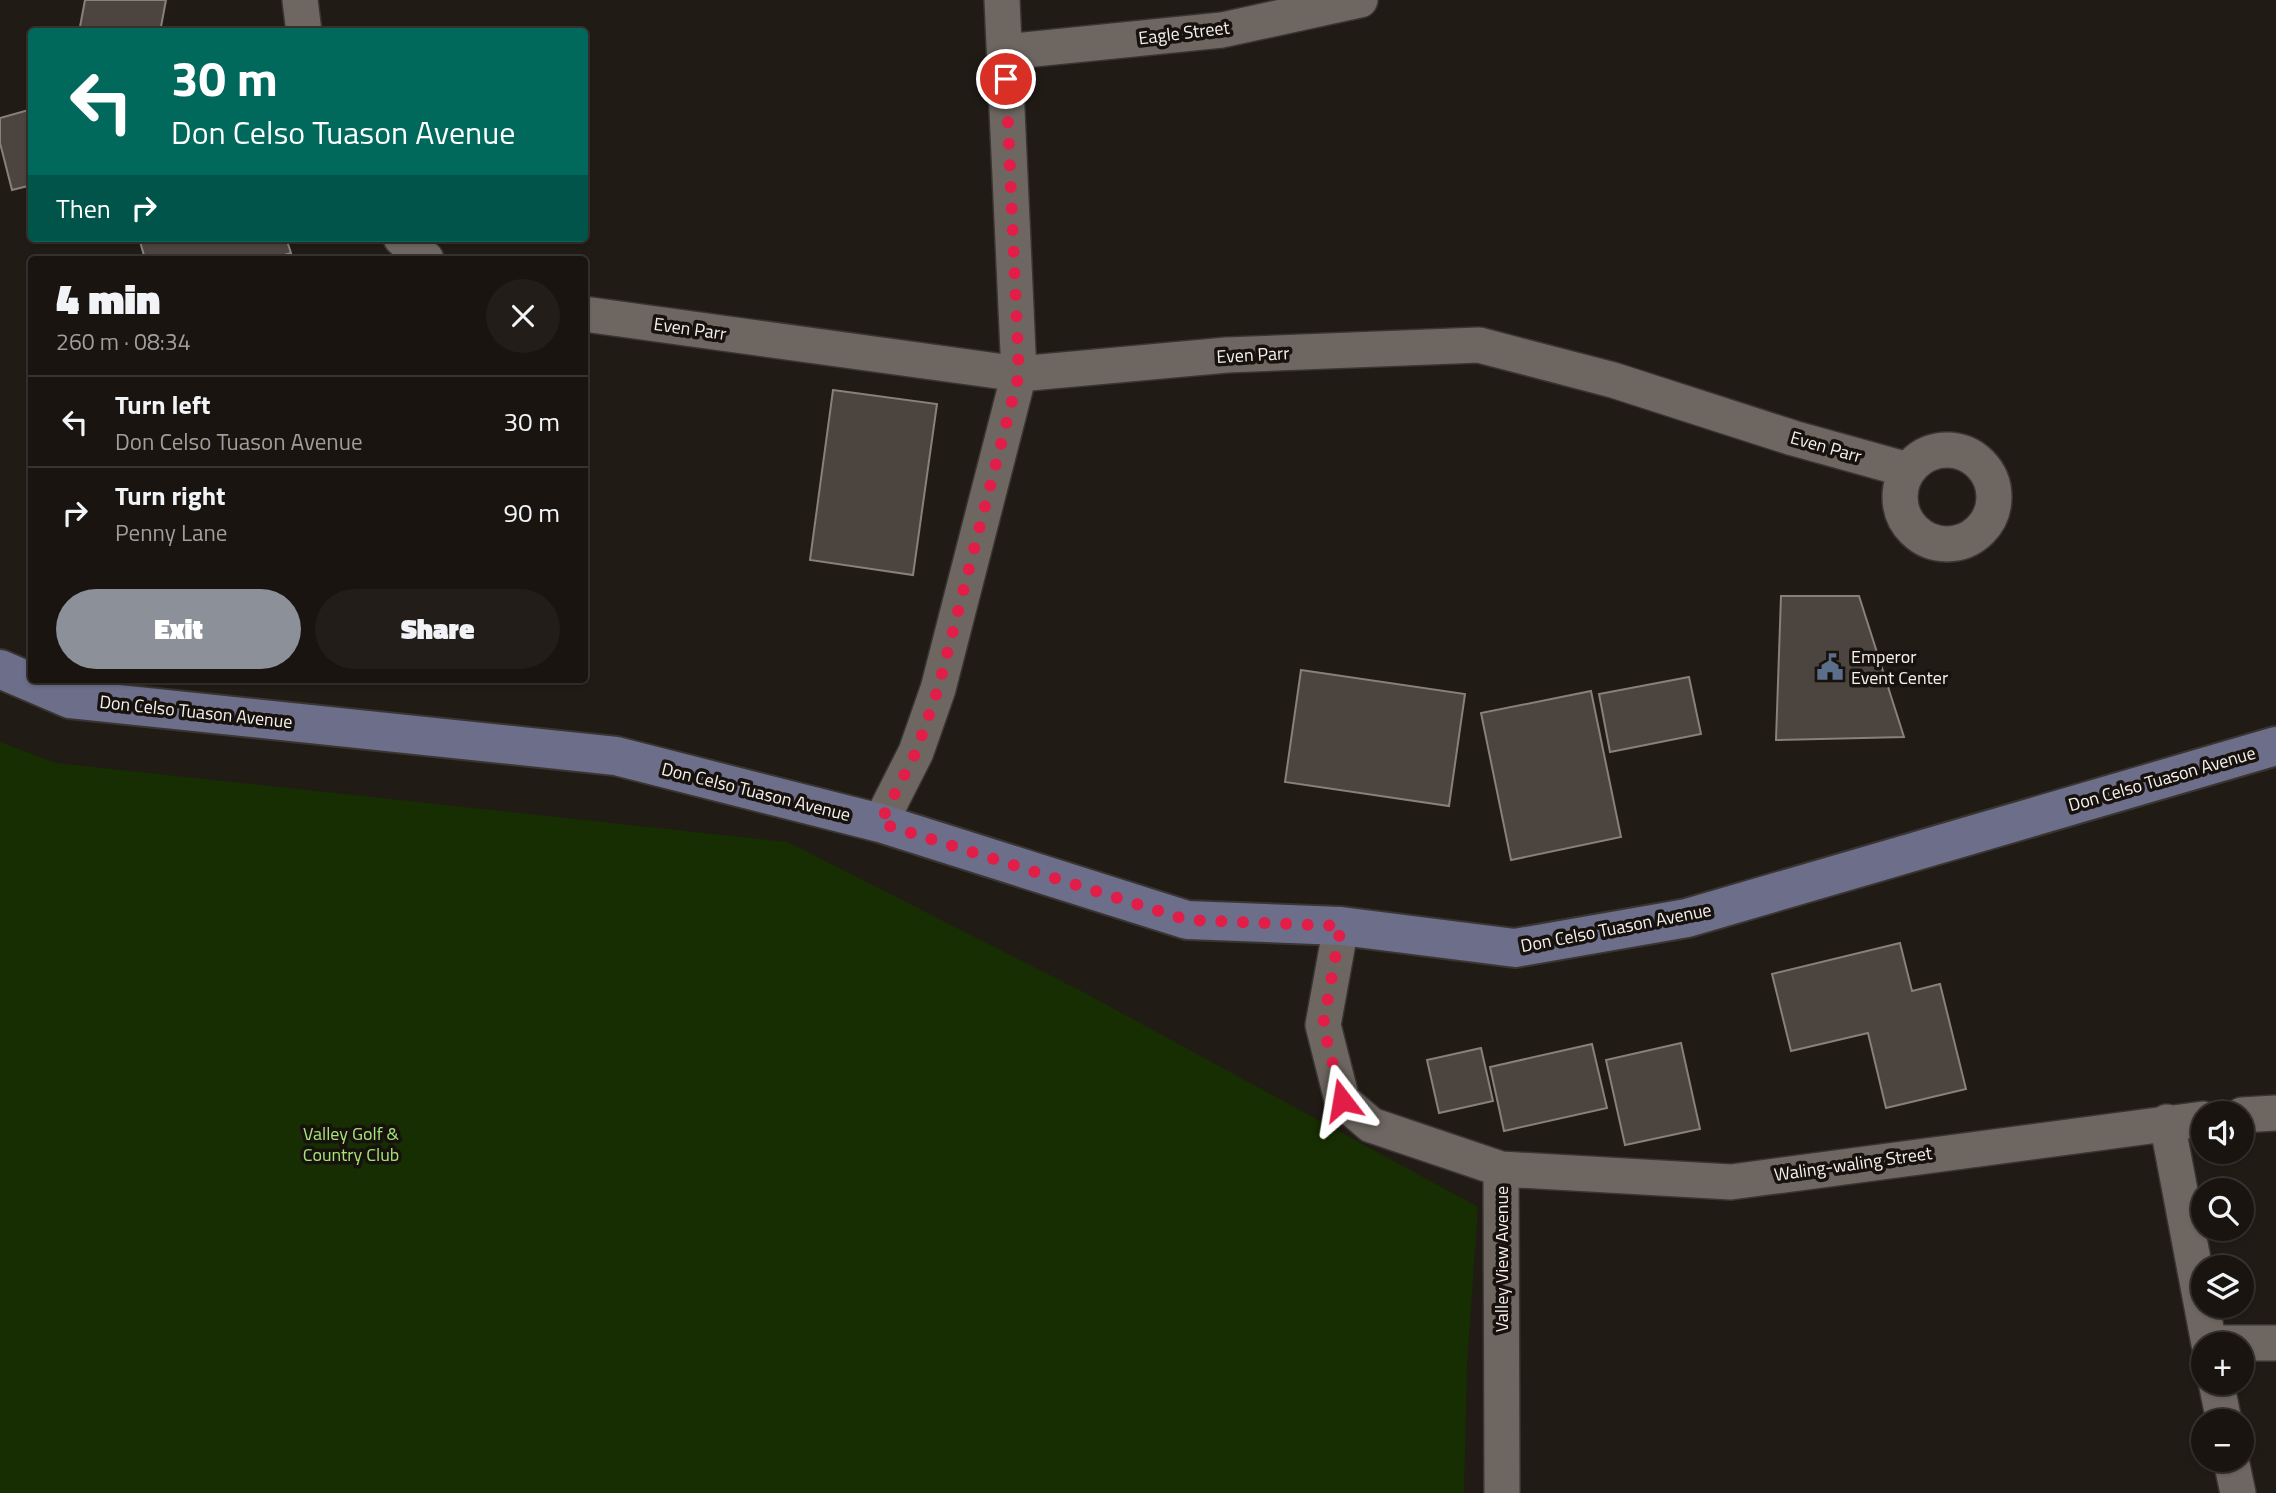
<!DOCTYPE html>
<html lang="en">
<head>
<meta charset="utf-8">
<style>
  :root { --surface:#191410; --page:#221d19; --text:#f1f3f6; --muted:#9f9e9f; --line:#373330; --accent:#8c9099 }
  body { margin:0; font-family:"Titillium Web",sans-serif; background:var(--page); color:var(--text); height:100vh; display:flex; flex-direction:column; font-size:26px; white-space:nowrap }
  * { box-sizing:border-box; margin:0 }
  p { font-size:23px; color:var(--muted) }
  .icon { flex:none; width:38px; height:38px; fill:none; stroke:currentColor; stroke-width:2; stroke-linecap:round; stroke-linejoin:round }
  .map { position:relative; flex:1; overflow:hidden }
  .side { position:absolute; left:28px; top:256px; width:560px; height:427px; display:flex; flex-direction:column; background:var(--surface); border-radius:7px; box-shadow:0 2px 5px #0004,0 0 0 2px var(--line) }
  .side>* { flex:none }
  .hud { position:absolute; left:28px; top:28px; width:560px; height:214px; border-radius:7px; box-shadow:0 2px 5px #0004,0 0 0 2px var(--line); background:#00695c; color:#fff; overflow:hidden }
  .buttons { position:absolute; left:2191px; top:1101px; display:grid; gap:14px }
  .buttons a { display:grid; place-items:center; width:63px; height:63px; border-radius:50%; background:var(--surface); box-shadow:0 2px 5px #0004,0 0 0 2px var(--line); font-size:35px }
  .pin { position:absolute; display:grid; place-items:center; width:60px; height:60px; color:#fff; margin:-30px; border:4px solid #fff; border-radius:50%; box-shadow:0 2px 7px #0007 }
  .me { position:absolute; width:77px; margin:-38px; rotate:346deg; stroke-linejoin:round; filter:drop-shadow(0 0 5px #0008) }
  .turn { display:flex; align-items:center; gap:24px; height:147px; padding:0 28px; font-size:32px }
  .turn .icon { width:91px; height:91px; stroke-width:2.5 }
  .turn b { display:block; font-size:49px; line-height:60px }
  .then { display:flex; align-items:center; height:66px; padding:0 28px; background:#0003; gap:14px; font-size:26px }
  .round { display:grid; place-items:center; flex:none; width:74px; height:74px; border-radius:37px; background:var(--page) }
  .head { display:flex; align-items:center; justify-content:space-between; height:119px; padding:0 28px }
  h1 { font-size:42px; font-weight:800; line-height:52px }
  .cta { display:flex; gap:14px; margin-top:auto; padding:14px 28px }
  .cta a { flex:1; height:80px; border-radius:42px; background:var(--accent); color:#fff; font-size:28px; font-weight:800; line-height:80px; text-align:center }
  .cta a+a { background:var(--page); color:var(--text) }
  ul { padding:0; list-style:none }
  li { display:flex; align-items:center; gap:21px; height:91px; padding:0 28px; border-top:2px solid var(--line) }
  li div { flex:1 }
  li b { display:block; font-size:26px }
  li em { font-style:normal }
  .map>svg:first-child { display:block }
  .green { fill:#162e01 }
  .building { fill:#4b443f; stroke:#87807b; stroke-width:2 }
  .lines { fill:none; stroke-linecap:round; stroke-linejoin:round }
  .street-casing { stroke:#393532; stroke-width:38 }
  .secondary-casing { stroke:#393532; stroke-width:42 }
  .street { stroke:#6e6761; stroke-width:35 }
  .secondary { stroke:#6c6e8a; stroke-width:38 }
  .route { stroke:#e11d48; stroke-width:12; stroke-dasharray:0 21.6 }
  .labels { text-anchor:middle; stroke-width:7; stroke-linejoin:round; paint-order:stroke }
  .street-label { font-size:18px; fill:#f5f1ee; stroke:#17120e }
  .poi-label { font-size:18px; fill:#f5f1ee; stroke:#17120e; text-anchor:start }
  .park-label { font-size:18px; fill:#a6e578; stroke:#17120e }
</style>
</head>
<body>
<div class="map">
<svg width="2276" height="1493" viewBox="0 0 2276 1493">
  <rect width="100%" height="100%" fill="#211b16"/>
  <path class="green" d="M 0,742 L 56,763 L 788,842 L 1083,992 L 1478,1207 L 1467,1364 L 1464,1493 L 0,1493 Z"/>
  <path class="building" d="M 85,0 L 166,0 L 160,32 L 79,32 Z
    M 32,109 L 32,185 L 12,190 L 0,143 L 0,118 Z
    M 139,238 L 286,238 L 291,253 L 271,259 L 145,259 Z
    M 833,390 L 937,404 L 913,575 L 810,560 Z
    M 1781,596 L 1859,596 L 1904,737 L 1776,740 Z
    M 1301,670 L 1465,694 L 1449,806 L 1285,782 Z
    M 1689,677 L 1701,734 L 1610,752 L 1599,694 Z
    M 1591,691 L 1621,837 L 1511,860 L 1481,713 Z
    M 1900,943 L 1912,991 L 1940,984 L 1966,1089 L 1886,1108 L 1868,1033 L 1791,1051 L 1772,974 Z
    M 1681,1043 L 1700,1129 L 1625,1145 L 1606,1060 Z
    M 1592,1044 L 1607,1108 L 1504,1131 L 1490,1067 Z
    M 1481,1048 L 1493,1101 L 1439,1113 L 1427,1060 Z"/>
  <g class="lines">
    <defs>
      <path id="street" d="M 300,0 L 304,32
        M 1005,52 L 1222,30 L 1360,0
        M 401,238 L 426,259
        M 584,314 L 1019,374 L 1227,355 L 1479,345 L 1613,380 L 1793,438 L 1908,470
        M1900 497a47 47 0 1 1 94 0a47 47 0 1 1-94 0Z
        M 880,823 L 916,752 L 938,689 L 1019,374 L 1002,0
        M 1341,926 L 1323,1025 L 1342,1100 L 1371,1125 L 1501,1169 L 1502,1493
        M 2242,1115 L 2276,1113
        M 2167,1122 L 2209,1344
        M 1501,1169 L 1731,1182 L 2203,1119
        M 2209,1343 L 2276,1343
        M 2216,1382 L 2224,1421
        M 2231,1460 L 2238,1493"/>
      <path id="secondary" d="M 0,669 L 70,699 L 616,756 L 880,823 L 1187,920 L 1341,926 L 1515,948 L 1687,918 L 2276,746"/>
    </defs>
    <use href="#street" class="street-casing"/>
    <use href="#secondary" class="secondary-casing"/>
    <use href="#street" class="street"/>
    <use href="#secondary" class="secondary"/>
  </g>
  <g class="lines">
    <path class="route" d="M 1006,79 L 1019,374 L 938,689 L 916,752 L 880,823 L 1187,920 L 1341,926 L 1323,1025 L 1342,1100"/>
  </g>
  <defs>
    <symbol id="civic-bare" viewBox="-9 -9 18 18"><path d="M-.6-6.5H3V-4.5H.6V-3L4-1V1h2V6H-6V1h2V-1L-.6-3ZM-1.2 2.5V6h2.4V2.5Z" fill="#5c6f8a" stroke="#17120e" stroke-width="2.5" paint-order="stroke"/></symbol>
  </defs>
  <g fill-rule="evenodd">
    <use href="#civic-bare" x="1811" y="648" width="38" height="38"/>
  </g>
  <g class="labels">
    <g class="street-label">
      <text transform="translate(1184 33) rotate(-7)" y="6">Eagle Street</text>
      <text transform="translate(690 329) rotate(8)" y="6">Even Parr</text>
      <text transform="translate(1253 355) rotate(-3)" y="6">Even Parr</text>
      <text transform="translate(1826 447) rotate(16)" y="6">Even Parr</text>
      <text transform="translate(196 712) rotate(6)" y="6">Don Celso Tuason Avenue</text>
      <text transform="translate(2162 779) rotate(-16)" y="6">Don Celso Tuason Avenue</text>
      <text transform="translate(756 792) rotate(14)" y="6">Don Celso Tuason Avenue</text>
      <text transform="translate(1616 928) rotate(-11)" y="6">Don Celso Tuason Avenue</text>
      <text transform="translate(1853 1164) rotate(-8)" y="6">Waling-waling Street</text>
      <text transform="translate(1502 1259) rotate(-90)" y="6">Valley View Avenue</text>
    </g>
    <g class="poi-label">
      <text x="1851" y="663">Emperor<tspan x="1851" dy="21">Event Center</tspan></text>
    </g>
    <g class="park-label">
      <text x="351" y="1140">Valley Golf &amp;<tspan x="351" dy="21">Country Club</tspan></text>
    </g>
  </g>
</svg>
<div class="buttons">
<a><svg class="icon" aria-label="sound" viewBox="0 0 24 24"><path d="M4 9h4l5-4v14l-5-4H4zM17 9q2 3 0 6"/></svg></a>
<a><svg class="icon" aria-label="search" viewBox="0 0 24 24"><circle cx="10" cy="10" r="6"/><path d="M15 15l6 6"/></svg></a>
<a><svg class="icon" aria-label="layers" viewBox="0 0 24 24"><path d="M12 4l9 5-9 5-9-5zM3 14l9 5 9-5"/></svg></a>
<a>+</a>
<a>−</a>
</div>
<div class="pin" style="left:1006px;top:79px;background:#d93025"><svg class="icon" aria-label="arrive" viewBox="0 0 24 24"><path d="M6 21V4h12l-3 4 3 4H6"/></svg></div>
<svg class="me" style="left:1342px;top:1100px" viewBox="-20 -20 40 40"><path d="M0-17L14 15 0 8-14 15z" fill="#e11d48" stroke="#fff" stroke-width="4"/></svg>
<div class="hud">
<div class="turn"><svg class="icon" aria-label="left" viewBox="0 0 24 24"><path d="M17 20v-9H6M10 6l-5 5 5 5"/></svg><div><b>30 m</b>Don Celso Tuason Avenue</div></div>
<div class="then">Then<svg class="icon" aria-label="right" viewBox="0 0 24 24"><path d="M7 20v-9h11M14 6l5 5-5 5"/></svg></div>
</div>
<section class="side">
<div class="head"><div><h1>4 min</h1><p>260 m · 08:34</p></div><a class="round"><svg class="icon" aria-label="close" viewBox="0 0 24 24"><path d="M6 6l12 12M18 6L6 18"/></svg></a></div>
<ul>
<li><svg class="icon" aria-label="left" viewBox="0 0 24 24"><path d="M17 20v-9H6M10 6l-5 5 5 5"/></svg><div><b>Turn left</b><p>Don Celso Tuason Avenue</p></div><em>30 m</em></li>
<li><svg class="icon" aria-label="right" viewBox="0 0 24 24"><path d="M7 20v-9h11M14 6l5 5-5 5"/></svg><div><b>Turn right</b><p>Penny Lane</p></div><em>90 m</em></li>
</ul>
<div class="cta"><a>Exit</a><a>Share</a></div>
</section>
</div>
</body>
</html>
